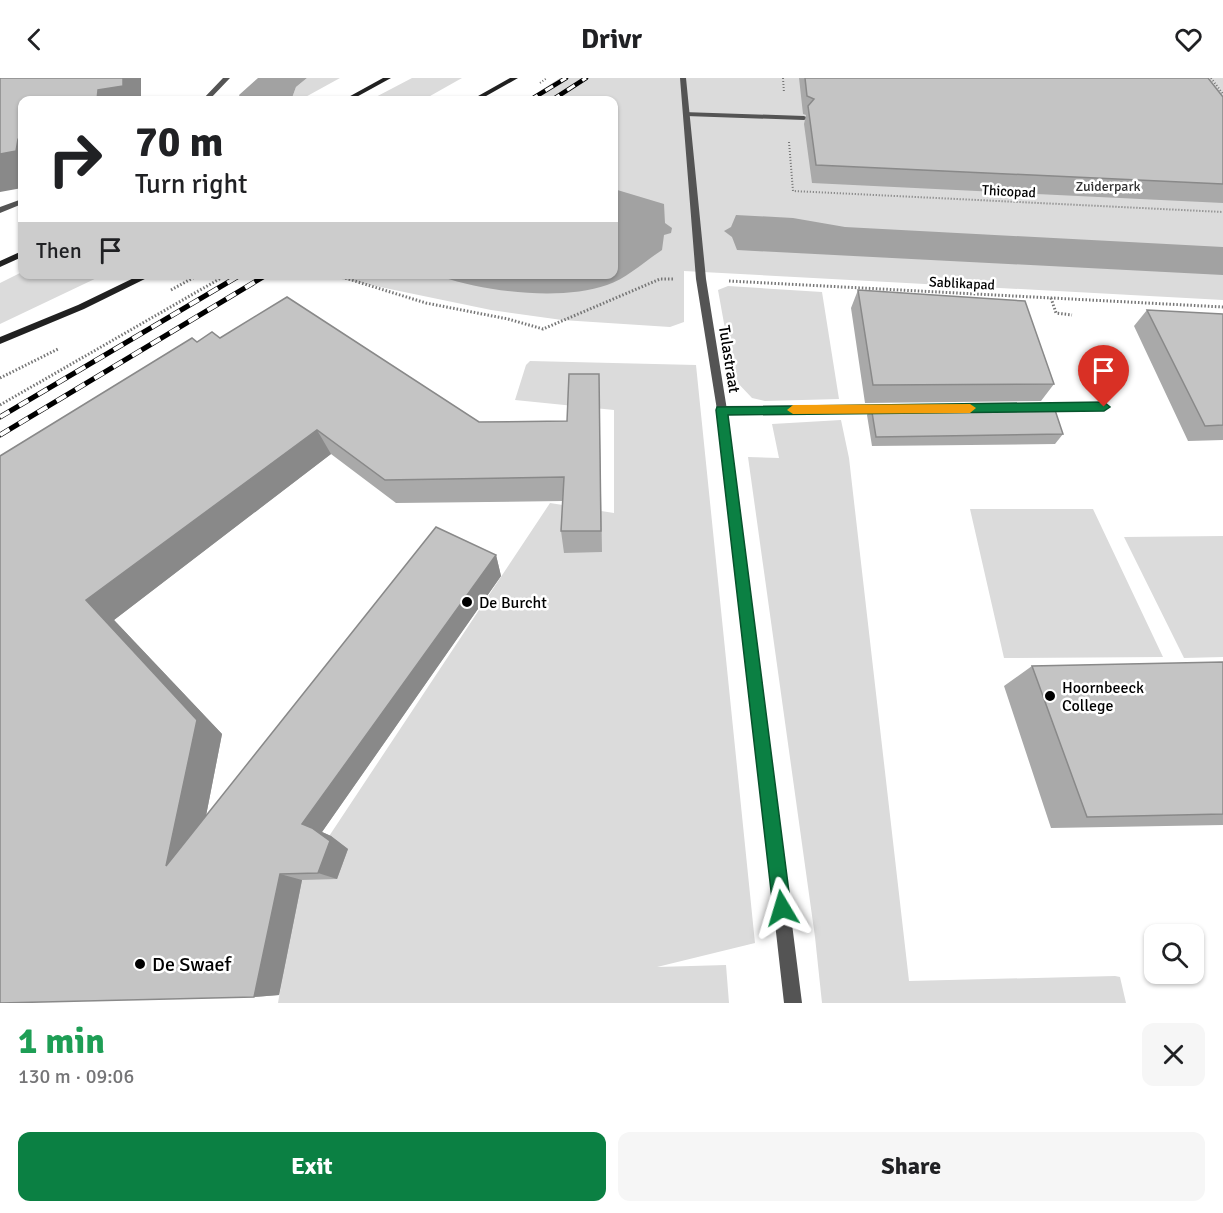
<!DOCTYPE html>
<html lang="en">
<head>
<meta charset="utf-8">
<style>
  :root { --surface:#fff; --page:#f6f6f6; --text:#202124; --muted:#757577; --accent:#0b8043 }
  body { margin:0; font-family:Signika,sans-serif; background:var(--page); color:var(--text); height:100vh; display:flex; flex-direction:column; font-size:22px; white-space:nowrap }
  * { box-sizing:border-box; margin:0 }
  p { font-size:20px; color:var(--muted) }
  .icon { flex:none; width:33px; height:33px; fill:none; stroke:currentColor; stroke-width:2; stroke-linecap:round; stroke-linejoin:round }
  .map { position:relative; height:925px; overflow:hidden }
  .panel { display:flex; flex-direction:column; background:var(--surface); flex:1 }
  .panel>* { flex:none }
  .guide { position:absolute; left:18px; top:18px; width:600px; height:183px; border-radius:12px; box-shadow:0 2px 4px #0004; background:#fff; color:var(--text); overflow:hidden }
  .tools { position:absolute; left:1144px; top:846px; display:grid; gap:12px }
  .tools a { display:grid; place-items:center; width:60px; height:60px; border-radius:12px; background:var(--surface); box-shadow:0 2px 4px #0004; font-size:30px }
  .pin { position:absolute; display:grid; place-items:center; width:51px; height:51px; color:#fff; margin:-62px -26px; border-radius:50% 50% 50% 0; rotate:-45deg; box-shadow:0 0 6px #0007 }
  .pin .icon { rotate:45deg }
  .me { position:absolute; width:66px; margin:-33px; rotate:353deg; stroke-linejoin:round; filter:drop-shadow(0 0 4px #0008) }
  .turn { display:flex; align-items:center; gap:21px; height:126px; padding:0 18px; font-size:27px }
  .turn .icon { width:78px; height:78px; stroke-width:2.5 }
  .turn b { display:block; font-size:42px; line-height:51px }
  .then { display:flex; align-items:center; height:57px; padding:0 18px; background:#0003; gap:12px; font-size:22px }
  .round { display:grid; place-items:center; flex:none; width:63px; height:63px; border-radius:12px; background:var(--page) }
  .overview { display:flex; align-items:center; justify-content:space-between; height:102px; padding:0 18px }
  h1 { font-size:36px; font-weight:800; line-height:45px; color:#1e9e55 }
  .button { display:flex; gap:12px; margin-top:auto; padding:12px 18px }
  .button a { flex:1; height:69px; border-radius:12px; background:var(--accent); color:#fff; font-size:24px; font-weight:800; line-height:69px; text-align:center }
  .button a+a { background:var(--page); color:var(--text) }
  header { display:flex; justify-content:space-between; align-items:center; height:78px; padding:0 18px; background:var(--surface); font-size:27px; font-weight:800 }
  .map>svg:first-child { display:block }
  .green { fill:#dbdbdb }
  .water { fill:#a2a2a2 }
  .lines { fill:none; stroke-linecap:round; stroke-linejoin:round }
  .path-far1 { stroke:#767676; stroke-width:2; stroke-dasharray:1 2; stroke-linecap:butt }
  .path { stroke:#767676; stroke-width:3; stroke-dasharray:1.5 2; stroke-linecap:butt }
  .service { fill:#545454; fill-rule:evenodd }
  .minor { fill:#545454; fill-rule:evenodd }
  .secondary { fill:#212121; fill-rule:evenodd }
  .rail-far1-casing { stroke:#000; stroke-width:4.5 }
  .rail-casing { stroke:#000; stroke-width:5 }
  .rail-far1 { stroke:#fff; stroke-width:3; stroke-dasharray:9; stroke-linecap:butt }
  .rail { stroke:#fff; stroke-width:4; stroke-dasharray:11; stroke-linecap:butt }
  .wall { fill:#a9a9a9 }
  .shaded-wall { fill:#898989 }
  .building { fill:#c4c4c4; stroke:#898989; stroke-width:1.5 }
  .route { fill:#0b8043; stroke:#07532c; stroke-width:1.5 }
  .slow { fill:#f59e0b }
  .poi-dot { fill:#000; stroke:#fff; stroke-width:2 }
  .labels { text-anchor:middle; stroke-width:5; stroke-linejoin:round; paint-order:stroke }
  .far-park-label { font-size:14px; fill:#323232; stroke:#fff }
  .far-street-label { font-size:14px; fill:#000; stroke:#fff }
  .street-label { font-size:16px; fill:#000; stroke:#fff }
  .poi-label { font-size:16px; fill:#000; stroke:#fff; text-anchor:start }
  .near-poi-label { font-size:20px; fill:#000; stroke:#fff; text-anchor:start }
</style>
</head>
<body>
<header><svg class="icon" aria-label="back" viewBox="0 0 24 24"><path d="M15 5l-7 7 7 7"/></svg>Drivr<svg class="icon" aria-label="heart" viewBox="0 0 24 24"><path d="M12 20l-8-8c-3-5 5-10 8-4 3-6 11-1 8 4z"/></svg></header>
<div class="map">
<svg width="1223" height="925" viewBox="0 0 1223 925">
  <rect width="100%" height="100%" fill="#fff"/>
  <path class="green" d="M 307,0 L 340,0 L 300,22 L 295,22 L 292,20 L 296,9 Z
    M 412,0 L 462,0 L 423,22 L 370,22 Z
    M 560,0 L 1223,0 L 1223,222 L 684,193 L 684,244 L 670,249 L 562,242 L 491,232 L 322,197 L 614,196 L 614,22 L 526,22 Z
    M 22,194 L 22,196 L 103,197 L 0,246 L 0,205 Z
    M 728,208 L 822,214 L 839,321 L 765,323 L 752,320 L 734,301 L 718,212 Z
    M 530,283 L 696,287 L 755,865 L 657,889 L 726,887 L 729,925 L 278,925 L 298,805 L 550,425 L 614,435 L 614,332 L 515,322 L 526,287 Z
    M 841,342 L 849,380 L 909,903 L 1115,898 L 1120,899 L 1126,925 L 822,925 L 815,859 L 748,379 L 779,380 L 772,346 Z
    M 970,431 L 1093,431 L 1163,579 L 1004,580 Z
    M 1223,458 L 1223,579 L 1184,580 L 1124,459 Z"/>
  <path class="water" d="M 258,0 L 307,0 L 296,9 L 292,20 L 295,22 L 241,22 L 239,17 Z
    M 614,111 L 664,126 L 665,145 L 672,150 L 671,155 L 664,157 L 662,172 C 645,183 626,201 607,207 C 562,223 487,214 442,199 L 442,197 L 614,196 Z
    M 736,137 L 793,140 L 845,149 L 1223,169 L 1223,197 L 737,172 L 732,159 L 724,153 L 731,149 Z"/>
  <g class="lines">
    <path class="path-far1" d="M 783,0 L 784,15
      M 1211,0 L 1223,16
      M 540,5 L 547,0
      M 789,64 L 793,113 L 1223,134"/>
    <path class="path" d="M 332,196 L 426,225 L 508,241 L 543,251 L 660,201 L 674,201
      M 729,203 L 1223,229
      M 171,212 L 200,196
      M 1051,220 L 1056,235 L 1072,237
      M 0,300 L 58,271
      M 0,327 L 228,196"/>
    <path class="service" d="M 223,0 L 230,0 L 209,22 L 202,22 Z
      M 683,34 L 804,38 L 808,40 L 804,42 L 686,38 L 683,38 Z
      M 22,121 L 22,126 L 0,135 L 0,129 Z
      M 1039,325 L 1104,325 L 1109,329 L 1104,333 L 1039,333 L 1034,329 Z
      M 887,327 L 892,331 L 887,335 L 722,336 L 717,332 L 722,328 Z"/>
    <path class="minor" d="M 680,0 L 686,0 L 706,201 L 727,332 L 802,925 L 784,925 L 717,332 L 696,201 Z"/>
    <path class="secondary" d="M 383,0 L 391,0 L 351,22 L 343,22 Z
      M 510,0 L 518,0 L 479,22 L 471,22 Z
      M 22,173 L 22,179 L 0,189 L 0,183 Z
      M 142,196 L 155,196 L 84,231 L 0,266 L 0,259 L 78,227 Z"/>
    <defs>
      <path id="rail-far1" d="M 530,22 L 566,0
        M 552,22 L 586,0"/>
      <path id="rail" d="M 0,339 L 242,196
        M 0,357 L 268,196"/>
    </defs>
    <use href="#rail-far1" class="rail-far1-casing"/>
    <use href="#rail" class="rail-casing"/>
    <use href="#rail-far1" class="rail-far1"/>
    <use href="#rail" class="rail"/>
  </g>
  <path class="wall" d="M 799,0 L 1208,0 L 1223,19 L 1223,125 L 812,105 L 804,46 L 806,37 L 803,36 Z
    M 858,212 L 1054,306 L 1041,323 L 865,325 L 851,230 Z
    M 1147,232 L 1223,236 L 1223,362 L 1188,363 L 1134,248 Z
    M 220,260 L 479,344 L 567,343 L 599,296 L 602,474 L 564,475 L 561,453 L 563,423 L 396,425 L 331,376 L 114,542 L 222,656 L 206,738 L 496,477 L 501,498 L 322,754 L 331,758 L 348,771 L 337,801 L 302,802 L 279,917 L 254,919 L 0,378 L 197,264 Z
    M 871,328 L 1063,356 L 1055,366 L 872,368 L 867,337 Z
    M 1223,584 L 1223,747 L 1051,750 L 1004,608 L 1032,588 Z"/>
  <path class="shaded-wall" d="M 123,0 L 141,0 L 141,22 L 97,22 L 98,12 Z
    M 22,60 L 22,110 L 0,114 L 0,76 L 18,61 Z
    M 317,352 L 331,376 L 114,542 L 222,656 L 195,794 L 166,788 L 86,522 Z
    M 496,477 L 501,498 L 322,754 L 331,758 L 348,771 L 337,801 L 318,795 L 302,746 Z
    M 280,796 L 302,802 L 279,917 L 254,919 Z"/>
  <path class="building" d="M 0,0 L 123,0 L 123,8 L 98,12 L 97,22 L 22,22 L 22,60 L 18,61 L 16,73 L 0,76 Z
    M 805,0 L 1208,0 L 1223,19 L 1223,106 L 816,87 L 808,28 L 814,21 L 807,18 Z
    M 858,212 L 1025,223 L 1054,306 L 873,307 Z
    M 287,219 L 479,344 L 567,343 L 569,296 L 599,296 L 601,453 L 561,453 L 564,399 L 385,402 L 317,352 L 86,522 L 197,642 L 166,788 L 436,449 L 496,477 L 302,746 L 312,750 L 330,763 L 318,795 L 280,796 L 254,919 L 0,925 L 0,378 L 192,260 L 197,264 L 212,254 L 220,260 Z
    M 1147,232 L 1223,236 L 1223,347 L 1205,348 Z
    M 1053,326 L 1063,356 L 876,359 L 871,328 Z
    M 1223,584 L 1223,736 L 1087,739 L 1032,588 Z"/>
  <path class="route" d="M 1104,324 L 1110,329 L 1104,333 L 728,337 L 791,830 L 788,837 L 782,839 L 775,837 L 773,830 L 716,332 L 717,329 Z"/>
  <path class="slow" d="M 970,326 L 976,330 L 970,335 L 793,336 L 787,332 L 793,327 Z"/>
  <g class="poi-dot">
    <circle cx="467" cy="524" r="6"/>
    <circle cx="1050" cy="618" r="6"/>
    <circle cx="140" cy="886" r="6"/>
  </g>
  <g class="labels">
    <g class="far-park-label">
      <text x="1108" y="113">Zuiderpark</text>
    </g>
    <g class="far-street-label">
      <text transform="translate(1009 113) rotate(3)" y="5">Thicopad</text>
      <text transform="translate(962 205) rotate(3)" y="5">Sablikapad</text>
    </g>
    <g class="street-label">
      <text transform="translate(730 281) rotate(81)" y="6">Tulastraat</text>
    </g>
    <g class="poi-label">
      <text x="479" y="530">De Burcht</text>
      <text x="1062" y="615">Hoornbeeck<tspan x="1062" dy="18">College</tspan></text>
    </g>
    <g class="near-poi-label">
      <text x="152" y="893">De Swaef</text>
    </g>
  </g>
</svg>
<div class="tools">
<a><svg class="icon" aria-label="search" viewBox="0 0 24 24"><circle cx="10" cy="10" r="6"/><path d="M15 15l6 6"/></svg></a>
</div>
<div class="pin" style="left:1104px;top:329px;background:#d93025"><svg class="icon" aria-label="arrive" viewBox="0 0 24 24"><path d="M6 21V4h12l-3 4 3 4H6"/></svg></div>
<svg class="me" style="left:782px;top:830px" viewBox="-20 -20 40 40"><path d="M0-17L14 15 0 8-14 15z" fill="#0b8043" stroke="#fff" stroke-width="4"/></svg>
<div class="guide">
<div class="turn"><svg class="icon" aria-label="right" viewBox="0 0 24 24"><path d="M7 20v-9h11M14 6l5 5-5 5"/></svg><div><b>70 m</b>Turn right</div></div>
<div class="then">Then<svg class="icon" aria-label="arrive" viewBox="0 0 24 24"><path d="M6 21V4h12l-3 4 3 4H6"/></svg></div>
</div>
</div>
<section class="panel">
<div class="overview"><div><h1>1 min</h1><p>130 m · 09:06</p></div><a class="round"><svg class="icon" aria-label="close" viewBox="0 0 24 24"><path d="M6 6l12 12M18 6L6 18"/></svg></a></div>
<div class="button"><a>Exit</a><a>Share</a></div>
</section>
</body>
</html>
